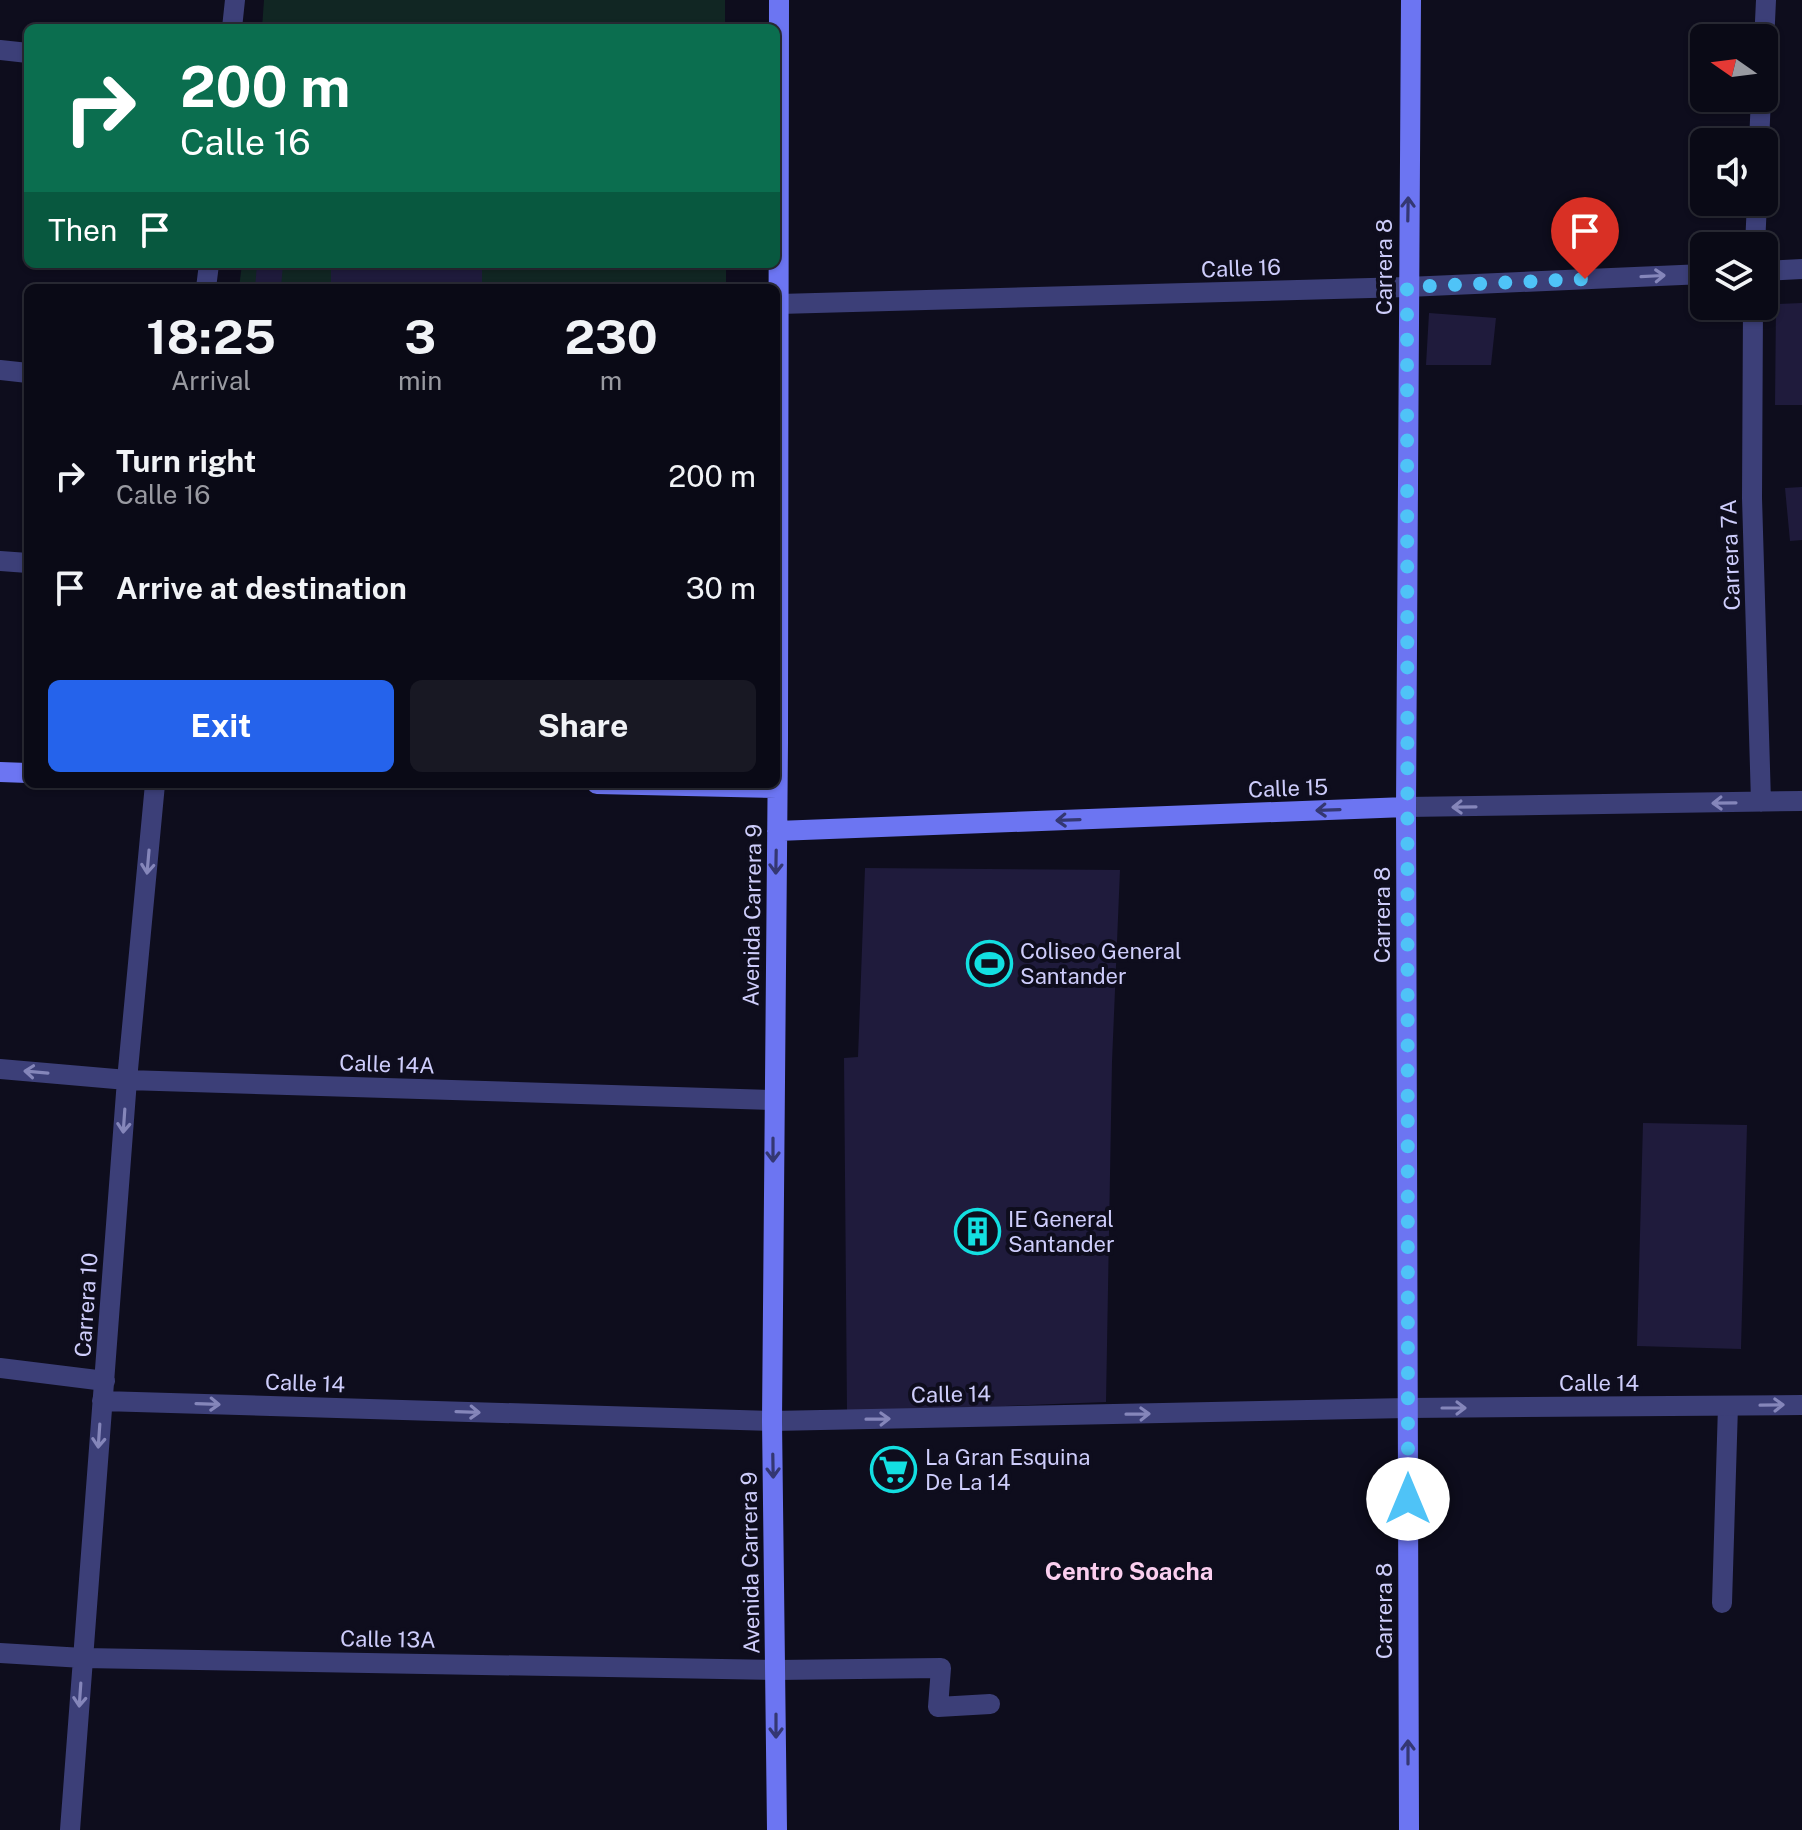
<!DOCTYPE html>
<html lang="en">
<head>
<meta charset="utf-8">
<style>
  :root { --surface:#0a0a16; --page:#181823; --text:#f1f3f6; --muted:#999aa1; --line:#2a2b35; --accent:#2563eb }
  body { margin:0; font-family:"Public Sans",sans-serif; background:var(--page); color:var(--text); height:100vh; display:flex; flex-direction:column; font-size:30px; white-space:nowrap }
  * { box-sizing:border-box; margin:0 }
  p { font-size:26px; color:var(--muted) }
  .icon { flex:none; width:44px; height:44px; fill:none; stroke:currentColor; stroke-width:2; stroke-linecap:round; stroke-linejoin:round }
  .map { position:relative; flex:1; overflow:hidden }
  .side { position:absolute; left:24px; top:284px; width:756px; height:504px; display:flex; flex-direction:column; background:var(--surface); border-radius:12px; box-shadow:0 2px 6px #0004,0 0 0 2px var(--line) }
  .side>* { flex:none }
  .guide { position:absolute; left:24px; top:24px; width:756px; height:244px; border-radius:12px; box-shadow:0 2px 6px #0004,0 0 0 2px var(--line); background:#0b6e4f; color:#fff; overflow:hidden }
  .needle { width:52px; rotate:284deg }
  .fabs { position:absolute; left:1690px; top:24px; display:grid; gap:16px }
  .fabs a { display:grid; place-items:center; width:88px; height:88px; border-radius:12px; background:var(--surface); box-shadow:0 2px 6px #0004,0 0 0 2px var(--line); font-size:40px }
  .pin { position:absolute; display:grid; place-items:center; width:68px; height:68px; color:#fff; margin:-82px -34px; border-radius:50% 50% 50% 0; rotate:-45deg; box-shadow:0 0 8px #0007 }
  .pin .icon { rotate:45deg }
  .me { position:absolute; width:88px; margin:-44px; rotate:0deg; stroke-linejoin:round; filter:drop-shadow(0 0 6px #0008) }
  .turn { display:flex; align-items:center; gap:28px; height:168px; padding:0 24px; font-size:36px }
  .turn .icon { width:104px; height:104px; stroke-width:2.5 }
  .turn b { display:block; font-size:56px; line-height:68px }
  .then { display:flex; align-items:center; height:76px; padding:0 24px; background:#0003; gap:16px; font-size:30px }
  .eta { display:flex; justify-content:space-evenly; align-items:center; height:136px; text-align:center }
  .eta b { font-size:48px; font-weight:700; line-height:56px }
  .cta { display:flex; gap:16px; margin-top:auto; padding:16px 24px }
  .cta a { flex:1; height:92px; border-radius:12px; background:var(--accent); color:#fff; font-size:32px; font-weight:700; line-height:92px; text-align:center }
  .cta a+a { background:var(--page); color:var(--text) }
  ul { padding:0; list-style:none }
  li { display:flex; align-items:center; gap:24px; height:112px; padding:0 24px }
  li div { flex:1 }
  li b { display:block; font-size:30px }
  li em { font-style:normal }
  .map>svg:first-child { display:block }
  .green { fill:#112623 }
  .building { fill:#1f1b3c }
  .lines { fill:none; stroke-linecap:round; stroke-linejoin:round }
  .lane { stroke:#3c3f78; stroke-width:20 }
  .street { stroke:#3c3f78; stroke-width:20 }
  .secondary { stroke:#6c75f2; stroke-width:20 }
  .oneway { stroke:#343772 }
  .oneway2 { stroke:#8586ba }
  .route { stroke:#4fc3f7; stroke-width:14; stroke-dasharray:0 25.2 }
  .labels { text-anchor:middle; stroke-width:8; stroke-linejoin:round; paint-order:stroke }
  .street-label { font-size:22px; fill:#cecdfb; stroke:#0e0d1d }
  .poi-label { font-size:22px; fill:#cecdfb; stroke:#0e0d1d; text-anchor:start }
  .neighbourhood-label { font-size:24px; font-weight:bold; fill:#fbcfef; stroke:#0e0d1d }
</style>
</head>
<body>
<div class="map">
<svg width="1802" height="1830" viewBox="0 0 1802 1830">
  <rect width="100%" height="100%" fill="#0e0d1d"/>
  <path class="green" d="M 264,0 L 725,0 L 725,28 L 262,28 Z
    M 242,264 L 726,264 L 726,288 L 239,288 Z"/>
  <path class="building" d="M 257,264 L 283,264 L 281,288 L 255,288 Z
    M 331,264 L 482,264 L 482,288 L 331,288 Z
    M 1802,303 L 1802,405 L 1775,405 L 1776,304 Z
    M 1429,313 L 1496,318 L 1491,365 L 1426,365 Z
    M 1802,487 L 1802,540 L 1790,541 L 1785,488 Z
    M 865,868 L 1120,870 L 1112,1062 L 1106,1402 L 847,1412 L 844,1058 L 858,1057 Z
    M 1643,1123 L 1747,1125 L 1741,1349 L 1637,1346 Z"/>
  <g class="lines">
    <path class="lane" d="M 1722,1603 L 1728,1406
      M 776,1670 L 941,1668 L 938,1707 L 990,1704"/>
    <path class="street" d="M 232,28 L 235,0
      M 1764,43 L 1766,0
      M 0,50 L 28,53
      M 1759,142 L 1761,98
      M 1755,246 L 1757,202
      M 1764,271 L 1802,269
      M 206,288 L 209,264
      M 779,304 L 1407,287 L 1704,274
      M 1753,306 L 1752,498 L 1761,802
      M 0,370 L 28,373
      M 0,561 L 28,563
      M 1406,807 L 1802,801
      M 0,1069 L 127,1080 L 773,1100
      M 0,1368 L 105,1381
      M 102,1401 L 772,1421 L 1407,1408 L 1802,1405
      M 0,1653 L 83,1658 L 776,1670
      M 70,1830 L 127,1080 L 155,784"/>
    <path class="secondary" d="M 0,772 L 28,773
      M 597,784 L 777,788
      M 777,831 L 1406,807
      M 777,1830 L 772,1421 L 778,742 L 779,0
      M 1409,1830 L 1406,807 L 1411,0"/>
  </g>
  <defs><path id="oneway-shaft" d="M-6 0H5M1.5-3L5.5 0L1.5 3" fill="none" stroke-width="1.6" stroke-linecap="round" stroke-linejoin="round" transform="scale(2)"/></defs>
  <g class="oneway">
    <use href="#oneway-shaft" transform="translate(1408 209) rotate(-89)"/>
    <use href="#oneway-shaft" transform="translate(1328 810) rotate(178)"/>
    <use href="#oneway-shaft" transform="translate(1068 820) rotate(178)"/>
    <use href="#oneway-shaft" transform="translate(776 862) rotate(91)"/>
    <use href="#oneway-shaft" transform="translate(773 1150) rotate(90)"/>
    <use href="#oneway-shaft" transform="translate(773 1466) rotate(89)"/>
    <use href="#oneway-shaft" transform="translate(776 1726) rotate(90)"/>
    <use href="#oneway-shaft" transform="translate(1408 1752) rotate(-90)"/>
  </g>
  <g class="oneway2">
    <use href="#oneway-shaft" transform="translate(1653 276) rotate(-3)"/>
    <use href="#oneway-shaft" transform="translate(1724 803) rotate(179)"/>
    <use href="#oneway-shaft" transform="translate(1464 807) rotate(179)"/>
    <use href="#oneway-shaft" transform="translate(148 862) rotate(95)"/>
    <use href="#oneway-shaft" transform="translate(36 1072) rotate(-175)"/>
    <use href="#oneway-shaft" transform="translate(124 1121) rotate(94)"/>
    <use href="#oneway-shaft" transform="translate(208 1404) rotate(2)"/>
    <use href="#oneway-shaft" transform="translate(1772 1405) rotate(-1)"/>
    <use href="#oneway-shaft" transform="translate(1454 1408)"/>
    <use href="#oneway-shaft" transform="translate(468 1412) rotate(2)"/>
    <use href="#oneway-shaft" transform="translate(1138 1414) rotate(-1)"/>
    <use href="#oneway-shaft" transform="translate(878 1419) rotate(-1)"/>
    <use href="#oneway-shaft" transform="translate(99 1436) rotate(94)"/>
    <use href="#oneway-shaft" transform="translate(80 1695) rotate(94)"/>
  </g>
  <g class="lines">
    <path class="route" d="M 1408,1499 L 1407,287 L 1585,279"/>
  </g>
  <defs>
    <symbol id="stadium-ring" viewBox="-11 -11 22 22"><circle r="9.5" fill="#0e0d1d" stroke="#13dfe1" stroke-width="1.5"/><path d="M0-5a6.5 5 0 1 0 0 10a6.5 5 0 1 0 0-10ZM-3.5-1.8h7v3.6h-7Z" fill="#13dfe1"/></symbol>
    <symbol id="building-ring" viewBox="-11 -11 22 22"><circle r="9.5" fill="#0e0d1d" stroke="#13dfe1" stroke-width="1.5"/><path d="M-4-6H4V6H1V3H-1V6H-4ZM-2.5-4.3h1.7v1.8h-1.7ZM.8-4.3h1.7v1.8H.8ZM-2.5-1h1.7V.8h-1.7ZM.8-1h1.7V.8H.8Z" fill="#13dfe1"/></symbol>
    <symbol id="supermarket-ring" viewBox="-11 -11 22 22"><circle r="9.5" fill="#0e0d1d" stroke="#13dfe1" stroke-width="1.5"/><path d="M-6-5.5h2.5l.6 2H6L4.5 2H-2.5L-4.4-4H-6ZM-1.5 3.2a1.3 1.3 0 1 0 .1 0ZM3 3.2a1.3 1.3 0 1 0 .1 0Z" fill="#13dfe1"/></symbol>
  </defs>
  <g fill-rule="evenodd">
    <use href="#stadium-ring" x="964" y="938" width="51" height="51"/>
    <use href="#building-ring" x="952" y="1206" width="51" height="51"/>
    <use href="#supermarket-ring" x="868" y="1444" width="51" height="51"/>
  </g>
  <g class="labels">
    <g class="street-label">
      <text transform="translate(1384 267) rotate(-90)" y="8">Carrera 8</text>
      <text transform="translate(1241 268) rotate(-2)" y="8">Calle 16</text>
      <text transform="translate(1730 555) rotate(-92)" y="8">Carrera 7A</text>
      <text transform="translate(1288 788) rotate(-2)" y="8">Calle 15</text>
      <text transform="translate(752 915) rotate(-89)" y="8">Avenida Carrera 9</text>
      <text transform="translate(1382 915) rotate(-90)" y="8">Carrera 8</text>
      <text transform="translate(387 1064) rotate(2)" y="8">Calle 14A</text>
      <text transform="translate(86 1305) rotate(-86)" y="8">Carrera 10</text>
      <text transform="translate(305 1383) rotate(2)" y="8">Calle 14</text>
      <text x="1599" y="1391">Calle 14</text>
      <text transform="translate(951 1394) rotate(-1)" y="8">Calle 14</text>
      <text transform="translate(750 1563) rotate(-91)" y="8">Avenida Carrera 9</text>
      <text transform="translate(1384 1611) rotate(-90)" y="8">Carrera 8</text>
      <text transform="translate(388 1639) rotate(1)" y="8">Calle 13A</text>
    </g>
    <g class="poi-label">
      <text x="1020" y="959">Coliseo General<tspan x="1020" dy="25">Santander</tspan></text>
      <text x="1008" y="1227">IE General<tspan x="1008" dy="25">Santander</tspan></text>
      <text x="925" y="1465">La Gran Esquina<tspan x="925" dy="25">De La 14</tspan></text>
    </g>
    <g class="neighbourhood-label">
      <text x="1129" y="1580">Centro Soacha</text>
    </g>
  </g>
</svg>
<div class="fabs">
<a><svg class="needle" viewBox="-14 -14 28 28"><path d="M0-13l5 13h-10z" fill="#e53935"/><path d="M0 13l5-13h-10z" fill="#999aa1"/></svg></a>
<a><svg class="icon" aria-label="sound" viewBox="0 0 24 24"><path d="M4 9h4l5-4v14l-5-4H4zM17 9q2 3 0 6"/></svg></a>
<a><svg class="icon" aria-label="layers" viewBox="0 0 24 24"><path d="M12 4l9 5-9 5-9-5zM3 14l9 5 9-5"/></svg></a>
</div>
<div class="pin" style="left:1585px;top:279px;background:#d93025"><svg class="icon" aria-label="arrive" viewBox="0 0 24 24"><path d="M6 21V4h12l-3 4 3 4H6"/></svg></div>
<svg class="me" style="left:1408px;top:1499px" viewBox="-20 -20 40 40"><circle r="19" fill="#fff"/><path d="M0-13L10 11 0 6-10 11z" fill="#4fc3f7"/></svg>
<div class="guide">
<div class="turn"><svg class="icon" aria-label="right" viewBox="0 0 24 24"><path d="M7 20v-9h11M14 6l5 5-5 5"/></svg><div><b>200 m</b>Calle 16</div></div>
<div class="then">Then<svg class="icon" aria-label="arrive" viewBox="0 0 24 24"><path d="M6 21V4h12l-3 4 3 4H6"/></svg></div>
</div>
<section class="side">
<div class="eta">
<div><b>18:25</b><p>Arrival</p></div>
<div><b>3</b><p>min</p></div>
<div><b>230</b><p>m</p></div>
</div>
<ul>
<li><svg class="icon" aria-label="right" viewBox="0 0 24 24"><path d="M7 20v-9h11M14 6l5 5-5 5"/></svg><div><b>Turn right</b><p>Calle 16</p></div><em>200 m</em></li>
<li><svg class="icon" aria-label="arrive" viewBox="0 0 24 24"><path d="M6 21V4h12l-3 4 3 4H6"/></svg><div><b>Arrive at destination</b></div><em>30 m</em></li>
</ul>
<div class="cta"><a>Exit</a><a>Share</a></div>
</section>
</div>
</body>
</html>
